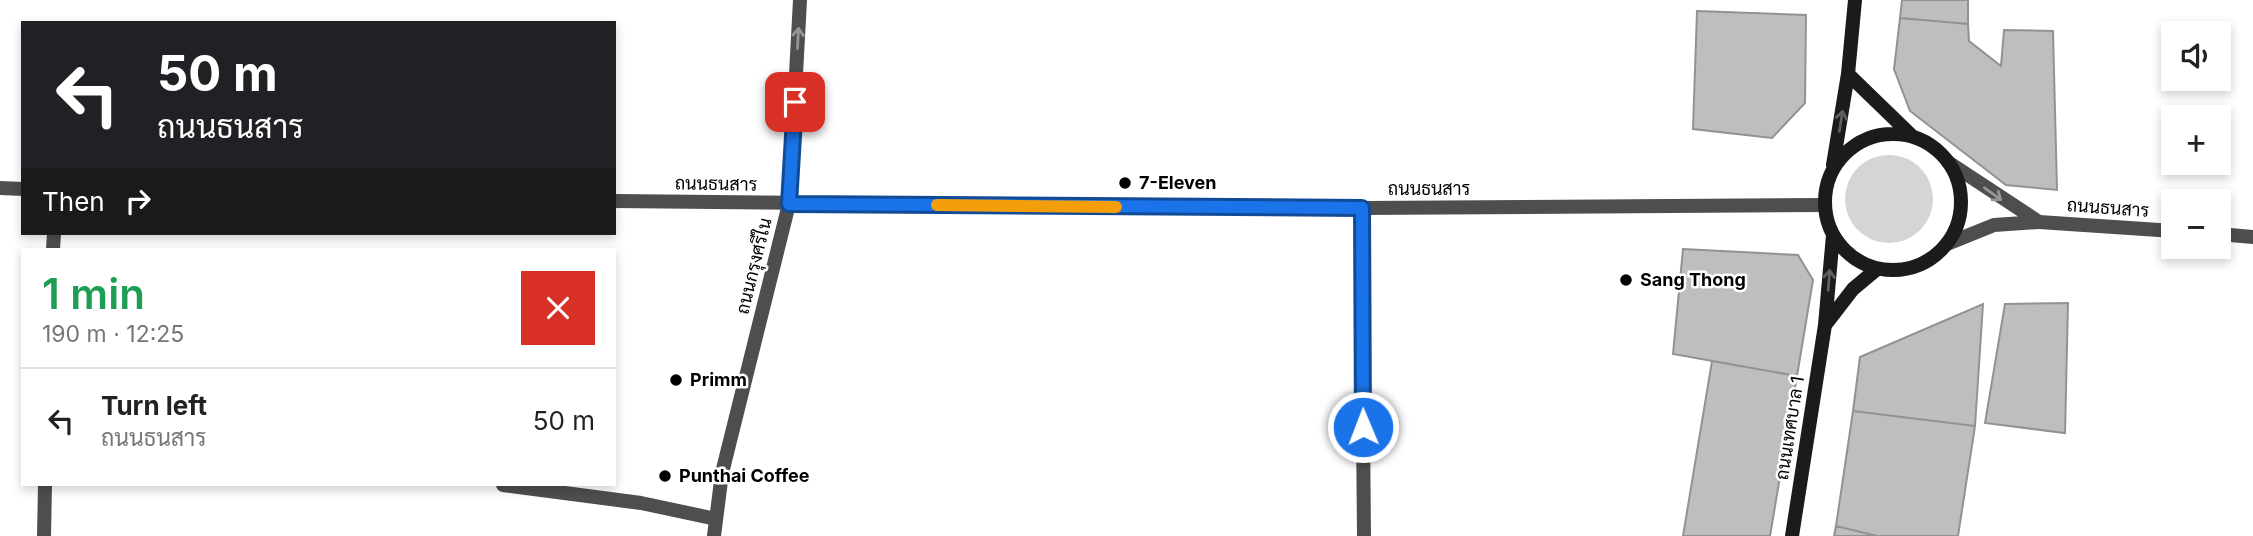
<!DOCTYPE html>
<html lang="en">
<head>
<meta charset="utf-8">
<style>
  :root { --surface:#fff; --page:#f2f2f2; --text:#222; --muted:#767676; --line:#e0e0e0 }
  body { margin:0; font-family:Inter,Sarabun,sans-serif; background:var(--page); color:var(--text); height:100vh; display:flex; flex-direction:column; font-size:26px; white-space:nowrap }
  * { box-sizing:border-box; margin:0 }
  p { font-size:23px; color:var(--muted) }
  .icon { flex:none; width:38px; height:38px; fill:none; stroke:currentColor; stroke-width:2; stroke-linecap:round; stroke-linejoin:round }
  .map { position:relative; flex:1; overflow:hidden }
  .drawer { position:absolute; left:21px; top:248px; width:595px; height:238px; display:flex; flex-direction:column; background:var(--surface); border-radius:0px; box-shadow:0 4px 10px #0003 }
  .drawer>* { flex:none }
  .banner { position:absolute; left:21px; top:21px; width:595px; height:214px; border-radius:0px; box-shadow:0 4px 10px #0003; background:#202124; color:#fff; overflow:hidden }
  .fabs { position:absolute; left:2161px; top:21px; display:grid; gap:14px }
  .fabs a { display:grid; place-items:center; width:70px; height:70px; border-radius:0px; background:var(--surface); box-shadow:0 4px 10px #0003; font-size:35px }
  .pin { position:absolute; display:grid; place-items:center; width:60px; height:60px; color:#fff; margin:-30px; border-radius:14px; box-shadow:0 4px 10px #0006 }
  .me { position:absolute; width:77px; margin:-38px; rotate:359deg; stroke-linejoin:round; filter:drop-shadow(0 0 5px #0008) }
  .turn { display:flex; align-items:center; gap:24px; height:147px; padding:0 21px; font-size:32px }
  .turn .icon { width:91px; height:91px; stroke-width:2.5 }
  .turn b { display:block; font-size:49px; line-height:60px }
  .then { display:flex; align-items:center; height:66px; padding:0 21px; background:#0003; gap:14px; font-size:26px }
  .round { display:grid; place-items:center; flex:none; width:74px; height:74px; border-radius:0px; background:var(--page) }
  .overview { display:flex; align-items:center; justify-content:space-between; height:119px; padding:0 21px }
  h1 { font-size:42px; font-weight:600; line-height:52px; color:#1e9e55 }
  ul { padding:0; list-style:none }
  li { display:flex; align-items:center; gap:21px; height:105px; padding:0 21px; border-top:2px solid var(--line) }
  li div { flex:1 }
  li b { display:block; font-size:26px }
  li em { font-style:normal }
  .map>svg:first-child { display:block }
  .green { fill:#d5d5d5 }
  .building { fill:#bebebe; stroke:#929292; stroke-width:2 }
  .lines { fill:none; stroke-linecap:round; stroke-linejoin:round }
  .minor { stroke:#4e4e4e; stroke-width:14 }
  .tertiary { stroke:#4e4e4e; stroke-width:14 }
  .secondary { stroke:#1b1b1b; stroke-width:14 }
  .oneway { stroke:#959595 }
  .oneway2 { stroke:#5f5f5f }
  .route-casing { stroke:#114b97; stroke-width:18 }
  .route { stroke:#1a73e8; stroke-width:12 }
  .slow { stroke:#f59e0b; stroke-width:12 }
  .poi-dot { fill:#000; stroke:#fff; stroke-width:2.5 }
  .labels { text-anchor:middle; stroke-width:5; stroke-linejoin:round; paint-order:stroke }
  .poi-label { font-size:18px; font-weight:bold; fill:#000; stroke:#fff; text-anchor:start }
  .street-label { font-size:18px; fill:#000; stroke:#fff }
</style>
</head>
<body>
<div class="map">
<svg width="2253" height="536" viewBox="0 0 2253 536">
  <rect width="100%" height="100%" fill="#fff"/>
  <path class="green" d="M1845 199a44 44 0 1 1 88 0a44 44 0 1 1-88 0Z"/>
  <path class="building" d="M 1902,0 L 1968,0 L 1968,24 L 1900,18 Z
    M 1697,11 L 1806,15 L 1805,103 L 1772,138 L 1693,129 Z
    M 1900,18 L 1968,24 L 1969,41 L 2001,66 L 2004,30 L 2053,31 L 2057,190 L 2006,185 L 1910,111 L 1894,69 Z
    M 1683,249 L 1798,255 L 1813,280 L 1797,376 L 1673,354 Z
    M 2068,303 L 2065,433 L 1985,423 L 2005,304 Z
    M 1983,304 L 1975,426 L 1853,411 L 1860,357 Z
    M 1712,361 L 1797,376 L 1770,536 L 1683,536 Z
    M 1853,411 L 1975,426 L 1958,536 L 1877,536 L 1836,526 Z
    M 1836,526 L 1877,536 L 1834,536 Z"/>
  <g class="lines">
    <path class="minor" d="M 1948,162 L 2039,222
      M 1361,208 L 1364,536
      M 1947,244 L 1994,225 L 2039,222
      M 53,250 L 54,233
      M 503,485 L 641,503 L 716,519
      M 44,536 L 45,485"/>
    <path class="tertiary" d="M 0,188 L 23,189
      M 614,201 L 1361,208 L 1824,205
      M 2039,222 L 2174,231
      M 2219,234 L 2253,237
      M 714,536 L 722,473 L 789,204 L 800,0"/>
    <path class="secondary" d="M 1848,74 L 1912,136
      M1825 202a68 68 0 1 1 136 0a68 68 0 1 1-136 0Z
      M 1833,165 L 1848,74 L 1855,0
      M 1826,324 L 1853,289 L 1877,269
      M 1792,536 L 1825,325 L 1833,235"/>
  </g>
  <defs><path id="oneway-shaft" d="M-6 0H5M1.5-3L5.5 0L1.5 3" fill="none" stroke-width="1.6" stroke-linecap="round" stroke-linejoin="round" transform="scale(1.75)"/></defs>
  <g class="oneway">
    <use href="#oneway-shaft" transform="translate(798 38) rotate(-87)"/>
    <use href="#oneway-shaft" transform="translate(1993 194) rotate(36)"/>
  </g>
  <g class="oneway2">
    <use href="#oneway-shaft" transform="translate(1841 121) rotate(-81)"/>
    <use href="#oneway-shaft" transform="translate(1829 280) rotate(-85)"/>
  </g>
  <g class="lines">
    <defs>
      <path id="route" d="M 795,102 L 789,204 L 1362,208 L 1363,427"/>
    </defs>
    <use href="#route" class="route-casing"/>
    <use href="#route" class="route"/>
    <path class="slow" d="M 937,205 L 1116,207"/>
  </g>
  <g class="poi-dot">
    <circle cx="1125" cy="183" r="7"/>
    <circle cx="1626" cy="280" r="7"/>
    <circle cx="676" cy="380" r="7"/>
    <circle cx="665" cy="476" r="7"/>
  </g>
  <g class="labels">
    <g class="poi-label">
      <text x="1139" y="189">7-Eleven</text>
      <text x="1640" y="286">Sang Thong</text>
      <text x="690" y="386">Primm</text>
      <text x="679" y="482">Punthai Coffee</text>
    </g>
    <g class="street-label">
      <text transform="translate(716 184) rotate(1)" y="6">ถนนธนสาร</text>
      <text x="1429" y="195">ถนนธนสาร</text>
      <text transform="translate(2108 208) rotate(4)" y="6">ถนนธนสาร</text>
      <text transform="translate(754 266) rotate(-76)" y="6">ถนนกรุงศรีใน</text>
      <text transform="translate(1790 428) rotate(-81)" y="6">ถนนเทศบาล 1</text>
    </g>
  </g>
</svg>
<div class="fabs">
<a><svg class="icon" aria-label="sound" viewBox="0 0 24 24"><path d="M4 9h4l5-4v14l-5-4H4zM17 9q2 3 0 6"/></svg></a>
<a>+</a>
<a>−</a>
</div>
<div class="pin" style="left:795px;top:102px;background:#d93025"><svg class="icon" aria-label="arrive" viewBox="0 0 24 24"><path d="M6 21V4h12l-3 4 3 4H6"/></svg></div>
<svg class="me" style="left:1363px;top:427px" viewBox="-20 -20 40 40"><circle r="17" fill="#1a73e8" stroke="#fff" stroke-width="3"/><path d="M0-11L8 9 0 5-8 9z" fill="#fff"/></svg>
<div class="banner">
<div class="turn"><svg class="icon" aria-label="left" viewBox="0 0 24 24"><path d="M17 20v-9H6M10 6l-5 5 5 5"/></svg><div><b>50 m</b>ถนนธนสาร</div></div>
<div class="then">Then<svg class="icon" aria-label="right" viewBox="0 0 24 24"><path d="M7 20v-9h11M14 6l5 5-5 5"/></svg></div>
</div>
<section class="drawer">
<div class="overview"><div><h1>1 min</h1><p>190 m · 12:25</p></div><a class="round" style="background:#d93025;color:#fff"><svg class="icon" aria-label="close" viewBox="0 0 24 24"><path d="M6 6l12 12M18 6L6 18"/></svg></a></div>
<ul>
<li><svg class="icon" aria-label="left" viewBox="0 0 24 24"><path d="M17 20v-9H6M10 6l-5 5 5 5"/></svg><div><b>Turn left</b><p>ถนนธนสาร</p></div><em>50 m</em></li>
</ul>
</section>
</div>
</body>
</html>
